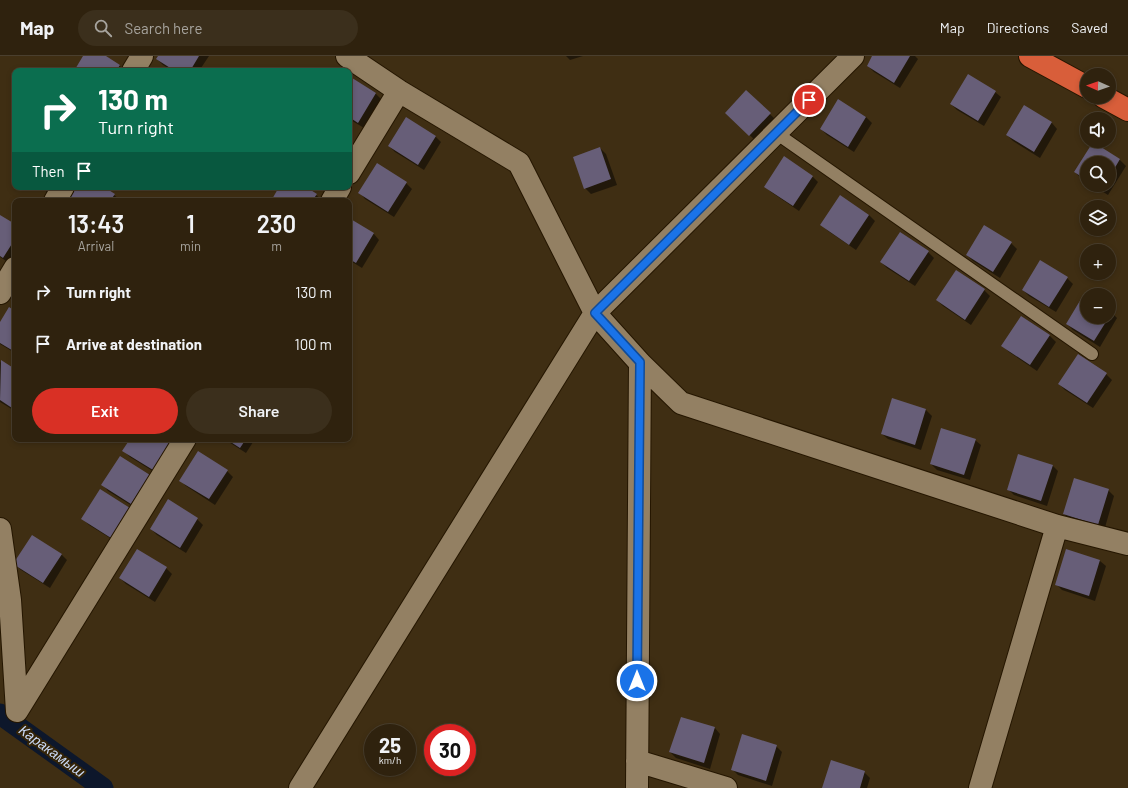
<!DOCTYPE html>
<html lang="en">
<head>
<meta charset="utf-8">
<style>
  :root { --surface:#2f220e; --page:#3b2f1c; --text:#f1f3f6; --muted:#a7a49e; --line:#4a3f2e; --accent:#d93025 }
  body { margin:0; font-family:Barlow,sans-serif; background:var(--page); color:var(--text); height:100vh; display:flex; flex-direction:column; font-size:15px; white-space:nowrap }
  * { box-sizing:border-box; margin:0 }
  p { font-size:13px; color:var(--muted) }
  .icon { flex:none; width:22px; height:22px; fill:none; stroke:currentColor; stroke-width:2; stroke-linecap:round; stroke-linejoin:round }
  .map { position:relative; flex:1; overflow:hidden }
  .side { position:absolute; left:12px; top:142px; width:340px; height:244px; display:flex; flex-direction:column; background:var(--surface); border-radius:8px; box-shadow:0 2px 6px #0003,0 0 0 1px var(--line) }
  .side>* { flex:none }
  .banner { position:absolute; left:12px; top:12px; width:340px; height:122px; border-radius:8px; box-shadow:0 2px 6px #0003,0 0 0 1px var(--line); background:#0b6e4f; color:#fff; overflow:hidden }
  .needle { width:26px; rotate:272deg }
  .fabs { position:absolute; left:1080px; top:12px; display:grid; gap:8px }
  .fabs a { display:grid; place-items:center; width:36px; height:36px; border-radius:50%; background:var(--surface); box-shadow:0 2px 6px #0003,0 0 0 1px var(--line); font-size:20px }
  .speed { position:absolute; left:364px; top:668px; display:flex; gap:8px; font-size:20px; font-weight:700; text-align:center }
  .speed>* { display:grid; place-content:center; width:52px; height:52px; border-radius:50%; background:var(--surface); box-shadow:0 2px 6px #0003,0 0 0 1px var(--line); line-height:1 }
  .speed small { font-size:10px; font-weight:400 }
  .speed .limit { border:6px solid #d22; background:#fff; color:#111 }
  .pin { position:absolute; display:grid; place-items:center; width:34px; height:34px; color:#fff; margin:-17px; border:2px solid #fff; border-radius:50%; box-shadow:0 1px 4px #0007 }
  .me { position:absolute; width:44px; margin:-22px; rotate:0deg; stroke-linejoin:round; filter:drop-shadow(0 0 3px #0008) }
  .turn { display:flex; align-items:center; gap:14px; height:84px; padding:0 20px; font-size:18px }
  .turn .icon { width:52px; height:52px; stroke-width:2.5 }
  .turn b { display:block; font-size:28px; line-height:34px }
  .then { display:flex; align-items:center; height:38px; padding:0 20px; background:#0003; gap:8px; font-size:15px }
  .eta { display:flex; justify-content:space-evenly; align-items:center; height:68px; text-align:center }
  .eta b { font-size:24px; font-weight:600; line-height:28px }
  .button { display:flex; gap:8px; margin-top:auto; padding:8px 20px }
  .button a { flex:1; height:46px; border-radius:24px; background:var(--accent); color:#fff; font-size:16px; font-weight:600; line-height:46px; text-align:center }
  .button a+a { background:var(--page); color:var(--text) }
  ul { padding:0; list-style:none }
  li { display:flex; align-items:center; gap:12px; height:52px; padding:0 20px }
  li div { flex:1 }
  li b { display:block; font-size:15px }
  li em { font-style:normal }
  header { display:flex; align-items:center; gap:24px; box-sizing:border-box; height:56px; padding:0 20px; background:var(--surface); border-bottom:1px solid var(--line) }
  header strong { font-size:19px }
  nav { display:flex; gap:22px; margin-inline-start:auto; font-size:14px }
  .search { width:280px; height:36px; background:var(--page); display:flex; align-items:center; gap:10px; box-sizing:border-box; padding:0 14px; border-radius:22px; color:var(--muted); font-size:15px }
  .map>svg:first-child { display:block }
  .shadow { fill:#0007 }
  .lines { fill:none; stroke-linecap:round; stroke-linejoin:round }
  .canal { stroke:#0d172b; stroke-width:21 }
  .building { fill:#675e78 }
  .lane-casing { stroke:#251600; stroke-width:14 }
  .street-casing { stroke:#251600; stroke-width:24 }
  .highway-casing { stroke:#251600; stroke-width:24 }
  .lane { stroke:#938063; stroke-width:12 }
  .street { stroke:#938063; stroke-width:22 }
  .highway { stroke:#d85e3a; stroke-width:22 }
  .route-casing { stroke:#114b97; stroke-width:10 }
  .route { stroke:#1a73e8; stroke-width:7 }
  .labels { text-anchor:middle; stroke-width:4; stroke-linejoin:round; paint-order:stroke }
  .water-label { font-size:14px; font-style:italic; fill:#cadaf7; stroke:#342408 }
</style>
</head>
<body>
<header>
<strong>Map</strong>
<div class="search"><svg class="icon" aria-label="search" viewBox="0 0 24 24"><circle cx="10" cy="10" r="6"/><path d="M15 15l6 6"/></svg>Search here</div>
<nav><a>Map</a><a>Directions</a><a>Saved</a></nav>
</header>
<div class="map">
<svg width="1128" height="732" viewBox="0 0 1128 732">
  <rect width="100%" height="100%" fill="#3f2e13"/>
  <path class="shadow" d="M 84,0 L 104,0 L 119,9 L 125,15 L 75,15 Z
    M 159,0 L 209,0 L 199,15 L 173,15 L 163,9 L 157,3 Z
    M 566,0 L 583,0 L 570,4 Z
    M 874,0 L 915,0 L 918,3 L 900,32 L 874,16 L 868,10 Z
    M 349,21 L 376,38 L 382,44 L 364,72 L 349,63 Z
    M 746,35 L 776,64 L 756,85 L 726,57 Z
    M 995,36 L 1001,41 L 984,70 L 957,54 L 951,48 Z
    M 839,45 L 866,61 L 872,67 L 854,96 L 827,79 L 821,73 Z
    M 1024,51 L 1052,67 L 1057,73 L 1040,102 L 1013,85 L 1007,79 Z
    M 435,80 L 441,86 L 424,114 L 395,96 L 389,90 Z
    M 1093,88 L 1120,104 L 1126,110 L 1108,139 L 1092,129 L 1109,129 L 1109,107 L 1087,107 L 1087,126 L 1081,122 L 1075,116 Z
    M 600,92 L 606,98 L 617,129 L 591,138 L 585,132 Z
    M 813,121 L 818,126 L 799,155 L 771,136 L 765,130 Z
    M 406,127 L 412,133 L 394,161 L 365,143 L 360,137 Z
    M 40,131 L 55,131 L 50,138 Z
    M 78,131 L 102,131 L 114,139 L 120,144 L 70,145 Z
    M 280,131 L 304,131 L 316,139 L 322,144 L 272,145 Z
    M 869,159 L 875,165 L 856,194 L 828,175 L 822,169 Z
    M 0,160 L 15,170 L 15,198 L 9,207 L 0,201 Z
    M 349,163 L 374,178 L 379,184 L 362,212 L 349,204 Z
    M 1011,187 L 1017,193 L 1000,222 L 973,205 L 967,199 Z
    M 928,196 L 934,202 L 915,230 L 887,212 L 881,206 Z
    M 956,215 L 984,234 L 990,240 L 971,269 L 943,250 L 937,244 Z
    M 1067,222 L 1073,228 L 1056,256 L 1029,240 L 1023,234 Z
    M 1087,241 L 1087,261 L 1109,261 L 1109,254 L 1117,262 L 1100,291 L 1073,274 L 1067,268 Z
    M 15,256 L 15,297 L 0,288 L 0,268 Z
    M 1022,261 L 1050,280 L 1056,286 L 1037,315 L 1009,296 L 1003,290 Z
    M 1,305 L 15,314 L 15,355 L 0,346 L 0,307 Z
    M 1106,318 L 1112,324 L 1093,352 L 1065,334 L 1059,328 Z
    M 893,343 L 926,354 L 932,360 L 921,394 L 888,383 L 882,378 Z
    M 131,383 L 167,383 L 159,419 L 130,401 L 124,395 Z
    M 224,383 L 255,383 L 246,397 Z
    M 975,384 L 981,389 L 970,424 L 937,414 L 931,408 Z
    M 1052,409 L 1058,415 L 1047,450 L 1014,439 L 1008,433 Z
    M 227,415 L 233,421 L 215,449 L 186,430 L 181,425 Z
    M 149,419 L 137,453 L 108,435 L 103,429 Z
    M 1108,434 L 1114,440 L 1104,475 L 1070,464 L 1064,458 Z
    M 100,435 L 118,487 L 89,469 L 83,463 Z
    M 197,463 L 203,469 L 186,497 L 157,479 L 151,473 Z
    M 1067,494 L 1100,505 L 1106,510 L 1095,545 L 1062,534 L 1056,528 Z
    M 61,498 L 67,504 L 50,532 L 21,514 L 15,508 Z
    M 166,512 L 172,518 L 155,546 L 126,528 L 120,522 Z
    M 715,672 L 720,678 L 710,713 L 676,702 L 670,696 Z
    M 776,690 L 782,696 L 772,730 L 738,719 L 732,713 Z
    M 864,716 L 870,722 L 867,732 L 823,732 Z"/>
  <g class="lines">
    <path class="canal" d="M 0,658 L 103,732"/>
  </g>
  <path class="building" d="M 83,0 L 106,0 L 120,9 L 116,15 L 74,15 Z
    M 158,0 L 199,0 L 190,15 L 175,15 L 156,3 Z
    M 872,0 L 910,0 L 894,27 L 867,10 Z
    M 968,18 L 996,35 L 978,65 L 950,48 Z
    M 349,20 L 376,37 L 358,67 L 349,61 Z
    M 746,34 L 771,57 L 749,80 L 725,57 Z
    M 838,43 L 866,61 L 848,91 L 820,73 Z
    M 1024,49 L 1052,66 L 1034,96 L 1006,79 Z
    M 406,61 L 436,80 L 418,109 L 388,90 Z
    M 1093,86 L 1120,103 L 1109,122 L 1109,107 L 1087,107 L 1087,124 L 1074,116 Z
    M 600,91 L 611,123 L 584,133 L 573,101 Z
    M 784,100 L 813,120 L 793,150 L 764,131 Z
    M 377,107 L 407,126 L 388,156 L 358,137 Z
    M 77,131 L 104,131 L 115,138 L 110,145 L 68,145 Z
    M 279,131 L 306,131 L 317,138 L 312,145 L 271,145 Z
    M 840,139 L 869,159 L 849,189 L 820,169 Z
    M 0,159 L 15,168 L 15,183 L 3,202 L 0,200 Z
    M 349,162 L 374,177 L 356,207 L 349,203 Z
    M 984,169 L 1012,186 L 993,216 L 966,199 Z
    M 900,176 L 929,195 L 909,225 L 880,206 Z
    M 1040,204 L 1068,221 L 1049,251 L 1022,234 Z
    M 956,214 L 985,233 L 965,264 L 936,244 Z
    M 1084,238 L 1087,240 L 1087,261 L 1109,261 L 1094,285 L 1066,268 Z
    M 9,251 L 15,255 L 15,296 L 0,287 L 0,266 Z
    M 1021,260 L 1050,279 L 1030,309 L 1001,290 Z
    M 1078,298 L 1107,317 L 1087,347 L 1058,328 Z
    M 1,304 L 15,313 L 15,348 L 12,352 L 0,344 Z
    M 892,342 L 926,353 L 915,389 L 881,378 Z
    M 941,372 L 976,383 L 964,419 L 930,408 Z
    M 130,383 L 169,383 L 171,385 L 153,414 L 122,395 Z
    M 226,383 L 246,383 L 240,392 Z
    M 198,395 L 228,414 L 209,443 L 179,425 Z
    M 1018,398 L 1053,409 L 1041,445 L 1007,434 Z
    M 120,400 L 150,419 L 131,448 L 101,429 Z
    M 1074,422 L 1109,433 L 1098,469 L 1063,458 Z
    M 100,433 L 130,452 L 111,482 L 81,463 Z
    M 168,443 L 198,462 L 180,492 L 150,473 Z
    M 32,479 L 62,498 L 43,527 L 13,508 Z
    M 137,493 L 167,511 L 149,541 L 119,522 Z
    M 1066,493 L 1100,504 L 1089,540 L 1055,529 Z
    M 681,661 L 715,671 L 704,707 L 669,696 Z
    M 742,678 L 777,689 L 766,725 L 731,714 Z
    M 831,704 L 865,715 L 860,732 L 822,732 Z"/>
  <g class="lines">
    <defs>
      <path id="lane" d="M 776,77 L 1092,298"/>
      <path id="street" d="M 347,0 L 399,35 L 519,107 L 595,257 L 640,307 L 681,347 L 1057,470 L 1128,488
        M 133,15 L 142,0
        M 349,117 L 399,35
        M 55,145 L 63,131
        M 332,145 L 340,131
        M 0,237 L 15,212
        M 0,473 L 10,544 L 17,655
        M 17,655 L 185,383
        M 637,705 L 726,732
        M 300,732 L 595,257 L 853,0
        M 637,732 L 640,307
        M 980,732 L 1057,470"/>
      <path id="highway" d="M 1030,0 L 1087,31
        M 1104,41 L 1128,54"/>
    </defs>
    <use href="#lane" class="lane-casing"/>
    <use href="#street" class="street-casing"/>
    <use href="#highway" class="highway-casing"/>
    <use href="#lane" class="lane"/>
    <use href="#street" class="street"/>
    <use href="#highway" class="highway"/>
  </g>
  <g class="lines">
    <defs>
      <path id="route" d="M 637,625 L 640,306 L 595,257 L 809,44"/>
    </defs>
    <use href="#route" class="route-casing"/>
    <use href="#route" class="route"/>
  </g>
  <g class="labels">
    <g class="water-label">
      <text transform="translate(52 695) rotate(36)" y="5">Каракамыш</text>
    </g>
  </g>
</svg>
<div class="fabs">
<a><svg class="needle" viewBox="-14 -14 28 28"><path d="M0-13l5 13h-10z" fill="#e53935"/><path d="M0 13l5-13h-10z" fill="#a7a49e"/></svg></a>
<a><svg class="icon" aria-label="sound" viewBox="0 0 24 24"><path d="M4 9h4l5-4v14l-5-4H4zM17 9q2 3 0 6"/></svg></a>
<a><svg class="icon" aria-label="search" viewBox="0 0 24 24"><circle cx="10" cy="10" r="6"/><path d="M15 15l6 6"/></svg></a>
<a><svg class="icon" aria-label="layers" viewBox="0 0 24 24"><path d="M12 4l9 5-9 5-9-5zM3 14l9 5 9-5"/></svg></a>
<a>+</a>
<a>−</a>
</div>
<div class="speed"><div>25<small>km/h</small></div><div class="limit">30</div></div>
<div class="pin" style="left:809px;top:44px;background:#d93025"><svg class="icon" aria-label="arrive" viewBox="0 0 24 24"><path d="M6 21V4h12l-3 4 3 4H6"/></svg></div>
<svg class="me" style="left:637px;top:625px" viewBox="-20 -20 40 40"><circle r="17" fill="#1a73e8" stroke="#fff" stroke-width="3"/><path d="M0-11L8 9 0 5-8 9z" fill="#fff"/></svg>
<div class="banner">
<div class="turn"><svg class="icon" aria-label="right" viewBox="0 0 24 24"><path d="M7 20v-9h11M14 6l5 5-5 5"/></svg><div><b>130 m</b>Turn right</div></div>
<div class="then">Then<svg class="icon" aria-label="arrive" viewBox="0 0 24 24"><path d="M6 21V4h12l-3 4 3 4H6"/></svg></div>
</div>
<section class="side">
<div class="eta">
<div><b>13:43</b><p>Arrival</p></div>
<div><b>1</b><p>min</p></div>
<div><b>230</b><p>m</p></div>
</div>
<ul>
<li><svg class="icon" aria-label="right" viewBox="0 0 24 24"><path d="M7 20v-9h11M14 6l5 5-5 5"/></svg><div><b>Turn right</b></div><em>130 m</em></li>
<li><svg class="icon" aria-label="arrive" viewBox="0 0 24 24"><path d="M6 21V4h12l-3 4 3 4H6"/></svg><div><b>Arrive at destination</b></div><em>100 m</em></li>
</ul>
<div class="button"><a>Exit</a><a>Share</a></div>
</section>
</div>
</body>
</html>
